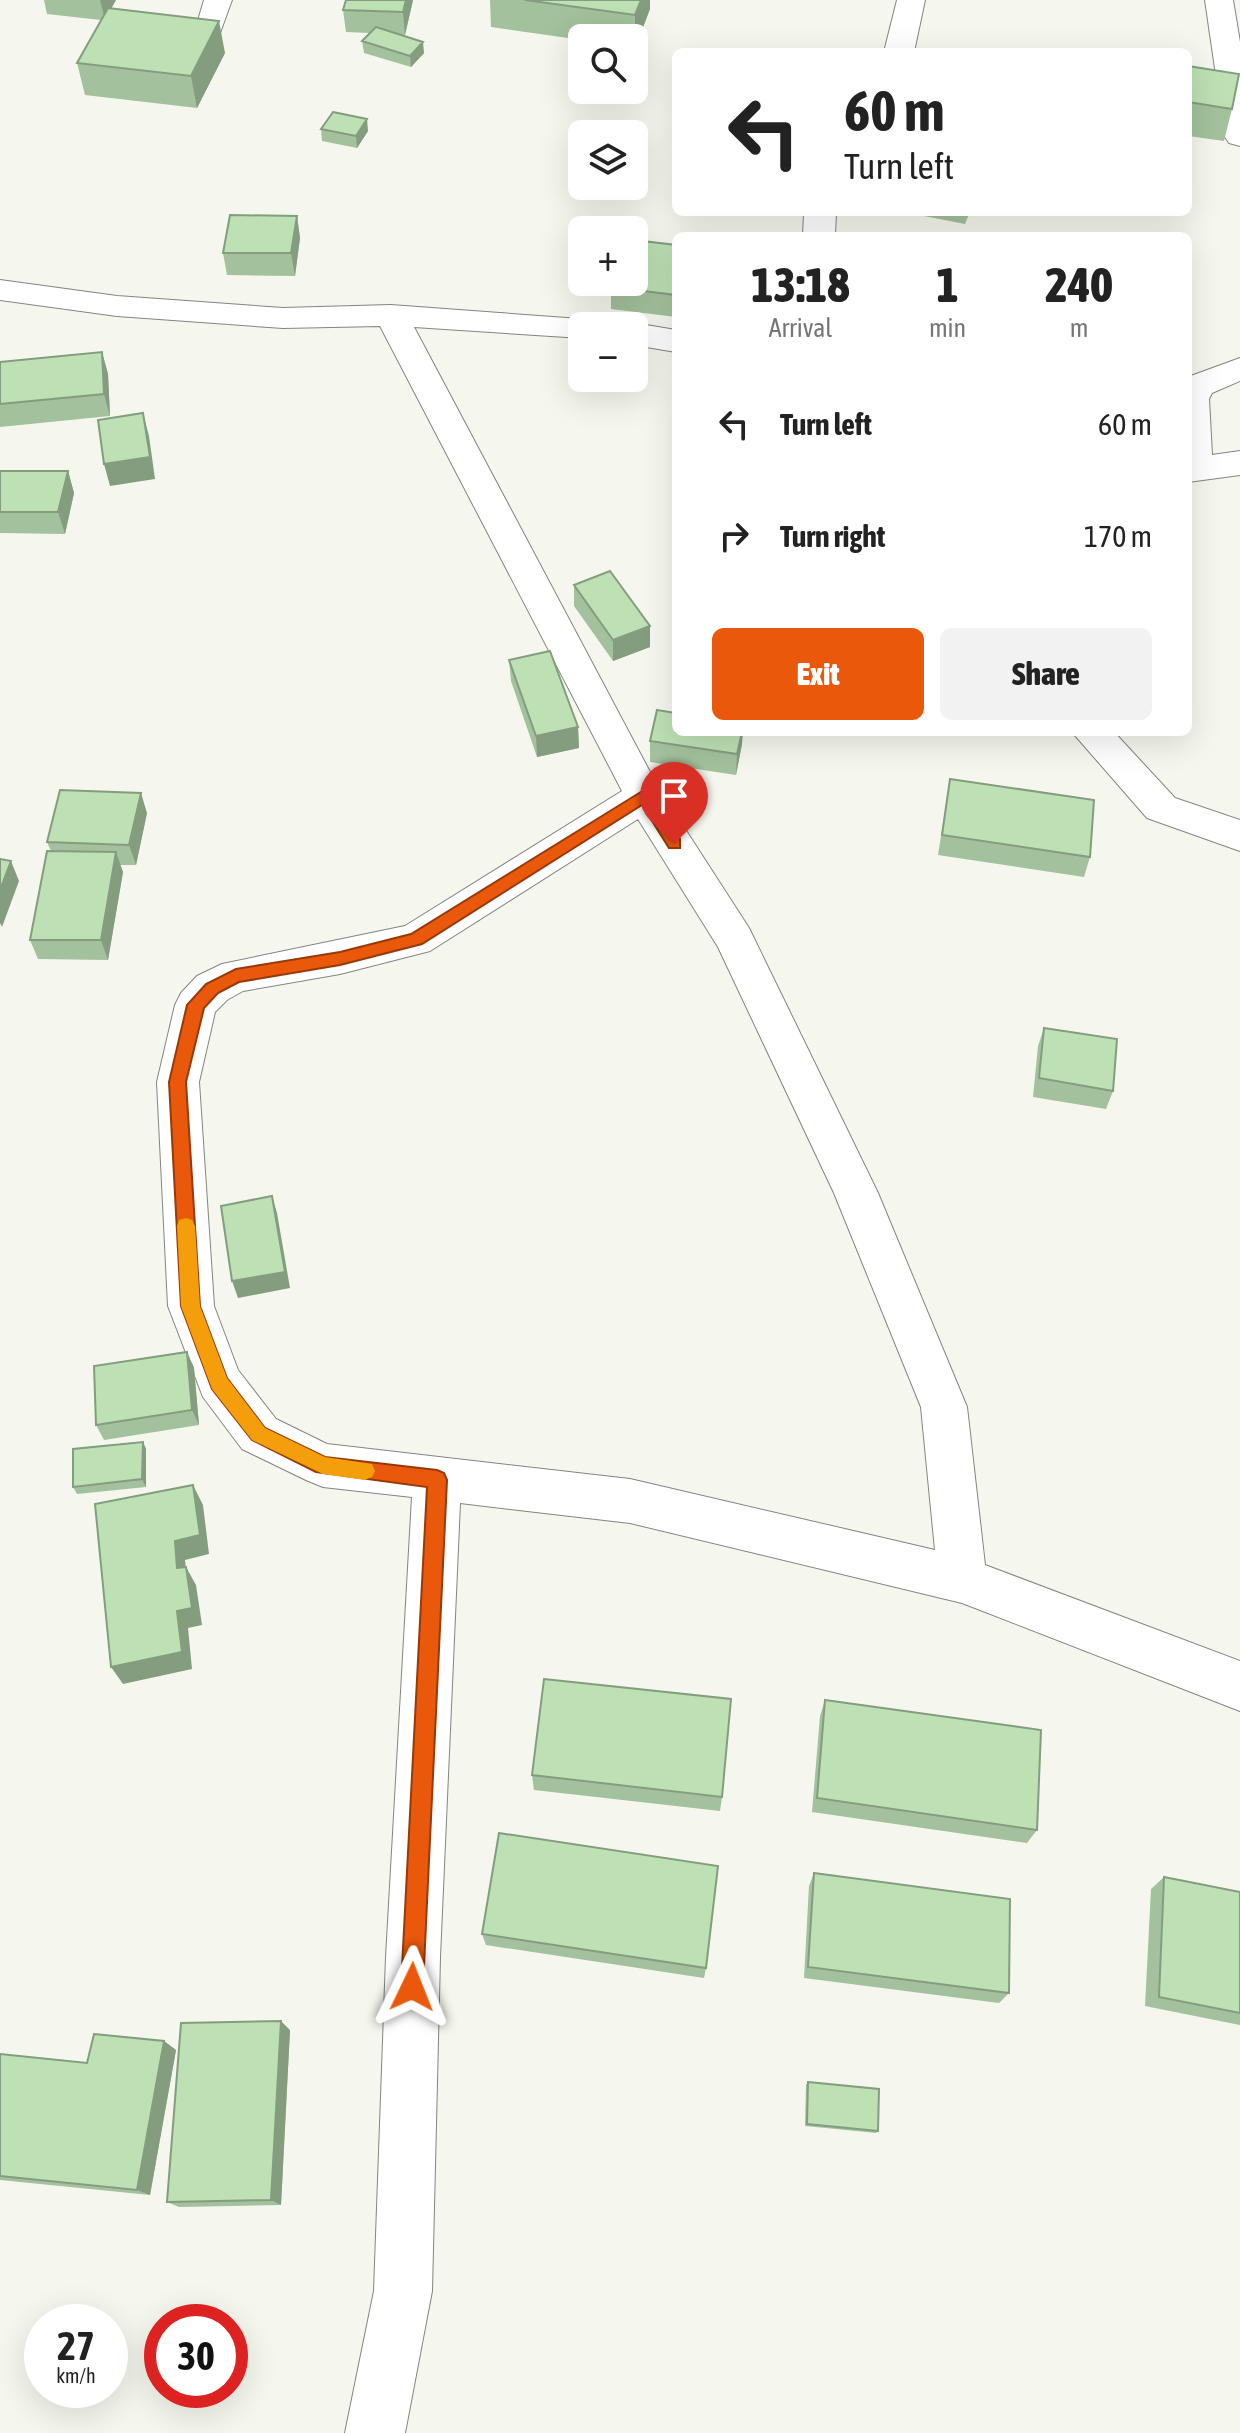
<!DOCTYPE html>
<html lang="en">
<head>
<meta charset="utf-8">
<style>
  :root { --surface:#fff; --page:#f2f2f2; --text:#222; --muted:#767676; --accent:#ea580c }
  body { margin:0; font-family:"Asap Condensed",sans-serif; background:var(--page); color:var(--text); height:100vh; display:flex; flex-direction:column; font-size:30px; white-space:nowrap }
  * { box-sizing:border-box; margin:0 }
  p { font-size:26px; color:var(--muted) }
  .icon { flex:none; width:44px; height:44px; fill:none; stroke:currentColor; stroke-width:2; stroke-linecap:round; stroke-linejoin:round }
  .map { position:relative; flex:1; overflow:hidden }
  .drawer { position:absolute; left:672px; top:232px; width:520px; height:504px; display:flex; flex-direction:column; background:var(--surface); border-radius:12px; box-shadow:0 8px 32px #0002 }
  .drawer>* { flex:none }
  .hud { position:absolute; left:672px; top:48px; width:520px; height:168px; border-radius:12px; box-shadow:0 8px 32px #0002; background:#fff; color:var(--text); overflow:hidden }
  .tools { position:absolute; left:568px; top:24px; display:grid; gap:16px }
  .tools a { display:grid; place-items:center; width:80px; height:80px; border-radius:12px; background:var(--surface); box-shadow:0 8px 32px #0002; font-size:40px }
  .speed { position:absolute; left:24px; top:2304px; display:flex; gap:16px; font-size:40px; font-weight:700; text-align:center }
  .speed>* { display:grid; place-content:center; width:104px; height:104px; border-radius:50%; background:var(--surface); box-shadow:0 8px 32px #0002; line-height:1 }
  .speed small { font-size:20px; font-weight:400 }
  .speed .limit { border:12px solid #d22; background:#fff; color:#111 }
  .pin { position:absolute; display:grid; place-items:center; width:68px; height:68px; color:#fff; margin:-82px -34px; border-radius:50% 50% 50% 0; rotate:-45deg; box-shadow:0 0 8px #0007 }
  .pin .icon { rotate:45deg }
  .me { position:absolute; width:88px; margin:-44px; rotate:2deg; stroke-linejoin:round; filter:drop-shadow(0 0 6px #0008) }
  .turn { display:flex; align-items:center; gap:28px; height:168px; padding:0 40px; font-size:36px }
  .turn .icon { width:104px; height:104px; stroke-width:2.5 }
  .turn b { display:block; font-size:56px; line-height:68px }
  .eta { display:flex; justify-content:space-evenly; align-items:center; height:136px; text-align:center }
  .eta b { font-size:48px; font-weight:800; line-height:56px }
  .cta { display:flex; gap:16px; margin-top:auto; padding:16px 40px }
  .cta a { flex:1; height:92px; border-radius:12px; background:var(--accent); color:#fff; font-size:32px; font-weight:800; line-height:92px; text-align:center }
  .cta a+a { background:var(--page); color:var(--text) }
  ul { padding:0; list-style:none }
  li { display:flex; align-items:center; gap:24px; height:112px; padding:0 40px }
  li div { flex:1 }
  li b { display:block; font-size:30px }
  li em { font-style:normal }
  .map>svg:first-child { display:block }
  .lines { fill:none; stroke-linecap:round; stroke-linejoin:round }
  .minor-casing { stroke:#84857e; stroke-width:2 }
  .minor { fill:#fff; fill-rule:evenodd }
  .wall { fill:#a3c19c }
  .shaded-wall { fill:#849d7f }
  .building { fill:#bde0b5; stroke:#849d7f; stroke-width:2 }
  .route { fill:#ea580c; stroke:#983908; stroke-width:2 }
  .slow { fill:#f59e0b }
</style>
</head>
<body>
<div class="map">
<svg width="1240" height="2433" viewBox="0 0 1240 2433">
  <rect width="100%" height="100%" fill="#f5f7ee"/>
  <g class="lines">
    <defs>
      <path id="minor" d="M 204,0 L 232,0 L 220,33 L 210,36 L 200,33 L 196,27 Z
        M 897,0 L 925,0 L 914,52 L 884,52 Z
        M 1205,0 L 1233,0 L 1240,42 L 1240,146 L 1229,143 L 1225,137 Z
        M 804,212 L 836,212 L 835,236 L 803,236 Z
        M 0,280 L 117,296 L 283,308 L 391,305 L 594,320 L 598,326 L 582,326 L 582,338 L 414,327 L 658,787 L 749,928 L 878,1193 L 967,1407 L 985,1565 L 1240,1661 L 1240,1711 L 962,1603 L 630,1523 L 460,1503 L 440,1957 L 432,2291 L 405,2433 L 345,2433 L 374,2291 L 386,1957 L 412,1497 L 323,1487 L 306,1480 L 242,1449 L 203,1397 L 168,1306 L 157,1082 L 175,1005 L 181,993 L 197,976 L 222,964 L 405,926 L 622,791 L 380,326 L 283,328 L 117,316 L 0,300 ZM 638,819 L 718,947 L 834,1193 L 921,1407 L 935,1550 L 630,1479 L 327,1444 L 276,1419 L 238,1370 L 214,1306 L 199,1082 L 215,1012 L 227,1000 L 243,991 L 340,974 L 430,951 Z
        M 634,323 L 676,330 L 676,352 L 634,345 L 634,326 L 624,326 Z
        M 1240,358 L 1240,381 L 1212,393 L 1209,399 L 1212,455 L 1240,451 L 1240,475 L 1188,482 L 1188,377 Z
        M 1072,732 L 1114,732 L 1175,798 L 1240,820 L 1240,851 L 1147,818 Z"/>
    </defs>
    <use href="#minor" class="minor-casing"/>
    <use href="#minor" class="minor"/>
  </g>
  <path class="wall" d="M 44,0 L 116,0 L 111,8 L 225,53 L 197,108 L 85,95 L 77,63 L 101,20 L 47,14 Z
    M 346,0 L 413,0 L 405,35 L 400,35 L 424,53 L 411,67 L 364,53 L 362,41 L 370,33 L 346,32 L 343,10 Z
    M 490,0 L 650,0 L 650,9 L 635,48 L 634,38 L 582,38 L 582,40 L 491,27 Z
    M 1188,66 L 1232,109 L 1224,141 L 1188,136 Z
    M 321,129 L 368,131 L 357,148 L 322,141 Z
    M 925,212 L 970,212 L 965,224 L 924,216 Z
    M 297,216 L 300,238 L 295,276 L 227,275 L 223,253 Z
    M 676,245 L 676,317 L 611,309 L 611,287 Z
    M 102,352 L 108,374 L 110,416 L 0,427 L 0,362 Z
    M 0,471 L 68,471 L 74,493 L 65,534 L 0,533 Z
    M 574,585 L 650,647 L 613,661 L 574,606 Z
    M 509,660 L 578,727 L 579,748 L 537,757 L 511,681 Z
    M 650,741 L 742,744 L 736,775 L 650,762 Z
    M 950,779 L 1090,857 L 1084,877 L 938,855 Z
    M 147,813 L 136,865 L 120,865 L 123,872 L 108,960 L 38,959 L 30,940 L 51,851 L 47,842 Z
    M 1044,1028 L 1113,1091 L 1106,1109 L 1033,1097 L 1038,1046 Z
    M 187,1352 L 194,1368 L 199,1425 L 104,1440 L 96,1425 Z
    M 143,1442 L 146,1449 L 146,1487 L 77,1494 L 73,1487 Z
    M 825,1700 L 1037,1830 L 1027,1843 L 812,1812 L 820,1716 Z
    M 532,1775 L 722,1797 L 720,1811 L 534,1790 Z
    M 814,1873 L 1009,1993 L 999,2003 L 804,1978 L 809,1886 Z
    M 1164,1877 L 1240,1892 L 1240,2025 L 1145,2006 L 1151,1889 Z
    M 482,1934 L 706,1968 L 704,1978 L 486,1945 Z
    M 290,2030 L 281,2205 L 179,2207 L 167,2202 Z
    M 164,2041 L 176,2050 L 150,2195 L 0,2180 L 0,2054 L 87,2063 Z
    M 808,2082 L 878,2131 L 876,2133 L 805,2126 L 806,2085 Z"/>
  <path class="shaded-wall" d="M 100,0 L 116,0 L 105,20 Z
    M 406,0 L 413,0 L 405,35 L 403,12 Z
    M 641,0 L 650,0 L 650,9 L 635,48 L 635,15 Z
    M 219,21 L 225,53 L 197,108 L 191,76 Z
    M 423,42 L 424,53 L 411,67 L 410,56 Z
    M 367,119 L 368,131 L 357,148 L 356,136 Z
    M 297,216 L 300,238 L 295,276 L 291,253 Z
    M 102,352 L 108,374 L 110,416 L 104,394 Z
    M 143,413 L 149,436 L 155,479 L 110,486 L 104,464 Z
    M 68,471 L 74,493 L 65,534 L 58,512 Z
    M 650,626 L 650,647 L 613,661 L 613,640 Z
    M 578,727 L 579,748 L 537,757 L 536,736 Z
    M 742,732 L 743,732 L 742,744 L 736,775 L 737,754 Z
    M 141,793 L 147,813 L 136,865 L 129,845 Z
    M 116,852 L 123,872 L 108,960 L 101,940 Z
    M 11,861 L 19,881 L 2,927 L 0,923 L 0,890 Z
    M 272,1196 L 277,1213 L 290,1288 L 238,1298 L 232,1281 Z
    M 187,1352 L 194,1368 L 199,1425 L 192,1410 Z
    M 143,1442 L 146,1449 L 146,1487 L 142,1479 Z
    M 193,1485 L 203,1505 L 209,1554 L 185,1560 L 188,1587 L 177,1568 L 175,1541 Z
    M 186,1567 L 196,1585 L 202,1625 L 188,1628 L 192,1669 L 123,1684 L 111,1667 L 177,1611 Z
    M 281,2021 L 290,2030 L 281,2205 L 271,2200 Z
    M 164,2041 L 176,2050 L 150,2195 L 137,2190 Z"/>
  <path class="building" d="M 346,0 L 406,0 L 403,12 L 343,10 Z
    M 525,0 L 641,0 L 635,15 Z
    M 108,8 L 219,21 L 191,76 L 77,63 Z
    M 376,27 L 423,42 L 410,56 L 362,41 Z
    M 1188,66 L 1239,74 L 1232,109 L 1188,102 Z
    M 333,112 L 367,119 L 356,136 L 321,129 Z
    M 230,215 L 297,216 L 291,253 L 223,253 Z
    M 634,240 L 676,245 L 676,295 L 611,287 L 612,282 L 634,282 Z
    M 102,352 L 104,394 L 0,404 L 0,362 Z
    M 143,413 L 150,457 L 104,464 L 98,420 Z
    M 0,471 L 68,471 L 58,512 L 0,512 Z
    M 610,571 L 650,626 L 613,640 L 574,585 Z
    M 550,651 L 578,727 L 536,736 L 509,660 Z
    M 657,710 L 676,713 L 676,732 L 742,732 L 737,754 L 650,741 Z
    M 950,779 L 1094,800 L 1090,857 L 942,835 Z
    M 60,790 L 141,793 L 129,845 L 47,842 Z
    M 47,851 L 116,852 L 101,940 L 30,940 Z
    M 0,859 L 11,861 L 0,890 Z
    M 1044,1028 L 1117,1039 L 1113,1091 L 1039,1078 Z
    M 272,1196 L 285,1272 L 232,1281 L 221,1206 Z
    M 187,1352 L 192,1410 L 96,1425 L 94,1366 Z
    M 143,1442 L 142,1479 L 73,1487 L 73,1449 Z
    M 193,1485 L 200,1535 L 175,1541 L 177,1568 L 186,1567 L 192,1608 L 177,1611 L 182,1652 L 111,1667 L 95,1504 Z
    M 544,1679 L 731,1699 L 722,1797 L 532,1775 Z
    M 825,1700 L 1041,1730 L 1037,1830 L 817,1798 Z
    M 499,1833 L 718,1866 L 706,1968 L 482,1934 Z
    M 814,1873 L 1010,1899 L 1009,1993 L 808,1967 Z
    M 1164,1877 L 1240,1892 L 1240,2013 L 1159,1997 Z
    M 281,2021 L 271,2200 L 167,2202 L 181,2023 Z
    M 94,2034 L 164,2041 L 137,2190 L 0,2176 L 0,2054 L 87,2063 Z
    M 808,2082 L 879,2089 L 878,2131 L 807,2124 Z"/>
  <path class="route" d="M 644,790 L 650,792 L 680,839 L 680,848 L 669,848 L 642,805 L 422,944 L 340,965 L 239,982 L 218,993 L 204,1008 L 186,1082 L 200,1306 L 227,1378 L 265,1428 L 325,1457 L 437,1470 L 444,1473 L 447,1480 L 423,1987 L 420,1995 L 412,1999 L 404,1995 L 401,1987 L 427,1487 L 316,1472 L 252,1440 L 212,1389 L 181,1306 L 169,1082 L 187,1005 L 206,984 L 236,969 L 340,952 L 411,934 Z"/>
  <path class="slow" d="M 186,1218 L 192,1220 L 195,1226 L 200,1306 L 227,1378 L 265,1428 L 325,1457 L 372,1464 L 375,1471 L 372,1477 L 365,1480 L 323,1474 L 252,1440 L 212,1389 L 181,1306 L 177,1226 L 179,1220 Z"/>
</svg>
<div class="tools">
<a><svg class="icon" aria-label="search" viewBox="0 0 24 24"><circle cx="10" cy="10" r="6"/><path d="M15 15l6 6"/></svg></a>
<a><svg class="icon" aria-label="layers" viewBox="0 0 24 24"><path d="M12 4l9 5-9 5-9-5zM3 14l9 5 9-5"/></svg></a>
<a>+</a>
<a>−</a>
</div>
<div class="speed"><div>27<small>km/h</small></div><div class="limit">30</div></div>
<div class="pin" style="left:674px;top:844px;background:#d93025"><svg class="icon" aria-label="arrive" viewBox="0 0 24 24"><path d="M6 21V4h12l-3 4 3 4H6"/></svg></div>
<svg class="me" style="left:412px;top:1987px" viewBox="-20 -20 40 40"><path d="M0-17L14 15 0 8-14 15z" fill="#ea580c" stroke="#fff" stroke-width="4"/></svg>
<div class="hud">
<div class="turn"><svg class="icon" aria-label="left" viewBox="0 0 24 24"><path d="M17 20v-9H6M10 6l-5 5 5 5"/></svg><div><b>60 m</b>Turn left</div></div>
</div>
<section class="drawer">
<div class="eta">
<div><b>13:18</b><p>Arrival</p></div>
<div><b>1</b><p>min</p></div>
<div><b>240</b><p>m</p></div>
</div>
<ul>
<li><svg class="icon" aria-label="left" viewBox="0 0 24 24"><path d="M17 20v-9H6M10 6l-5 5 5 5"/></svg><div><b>Turn left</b></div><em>60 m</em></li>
<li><svg class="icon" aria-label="right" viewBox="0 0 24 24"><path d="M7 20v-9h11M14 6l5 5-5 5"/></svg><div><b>Turn right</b></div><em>170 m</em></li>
</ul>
<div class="cta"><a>Exit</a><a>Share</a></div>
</section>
</div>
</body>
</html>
